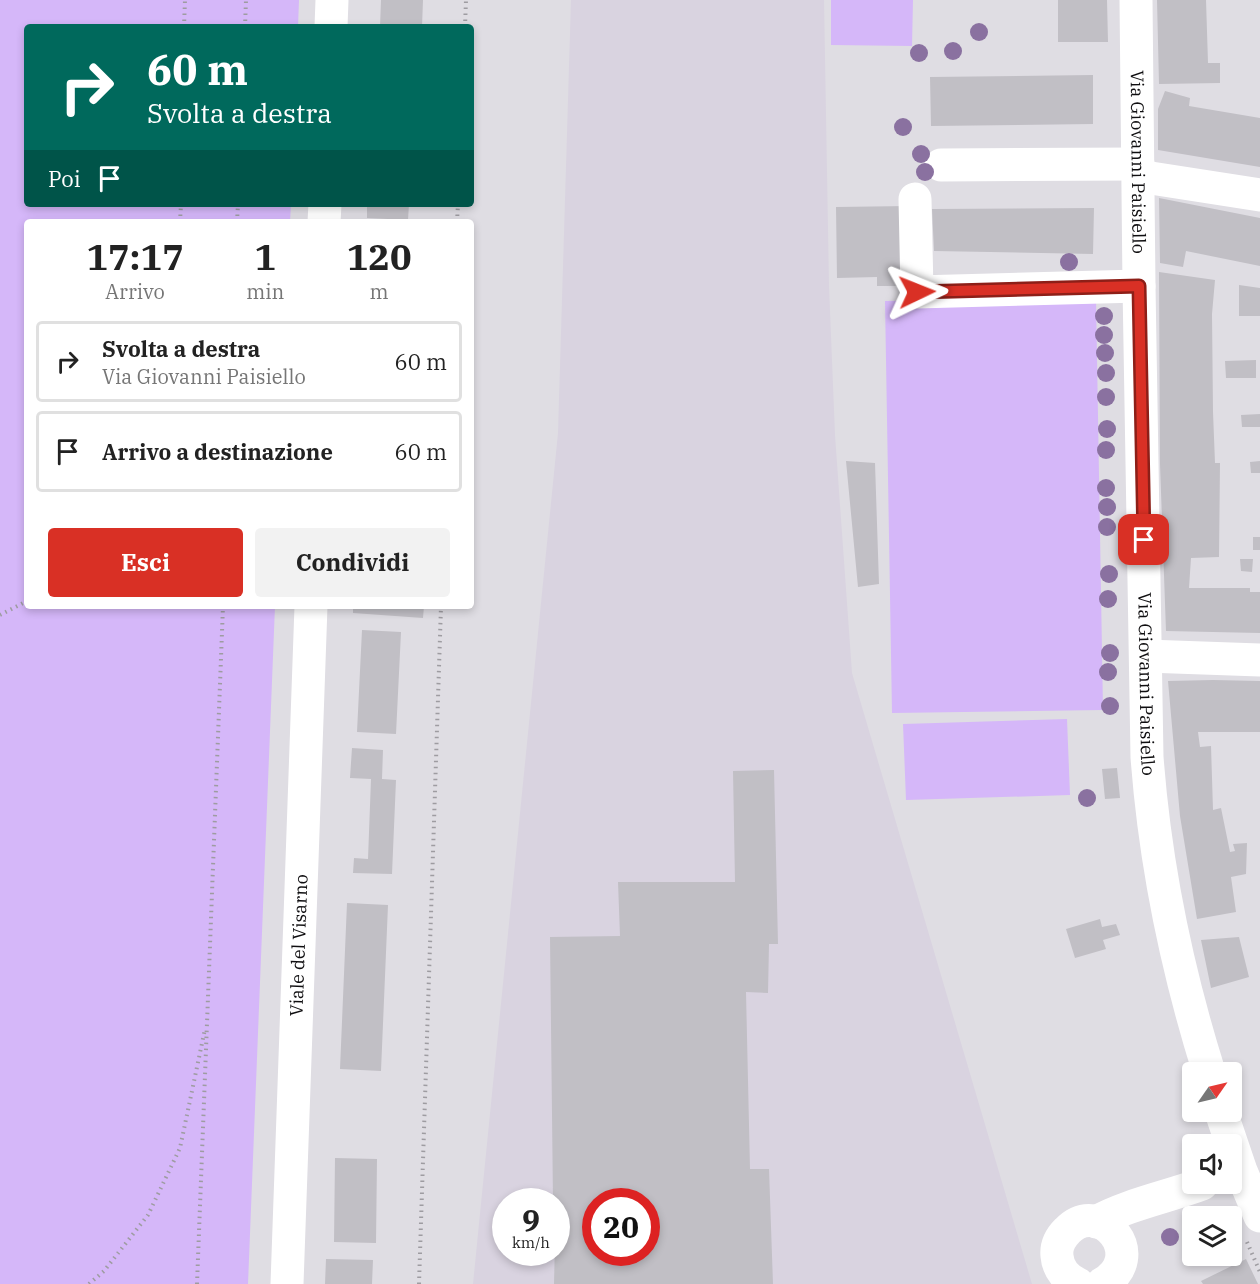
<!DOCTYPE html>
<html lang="it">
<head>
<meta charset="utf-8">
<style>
  :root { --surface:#fff; --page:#f2f2f2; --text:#222; --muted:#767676; --line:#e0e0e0; --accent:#d93025 }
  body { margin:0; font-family:"IBM Plex Serif",serif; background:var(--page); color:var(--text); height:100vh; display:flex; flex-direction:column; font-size:22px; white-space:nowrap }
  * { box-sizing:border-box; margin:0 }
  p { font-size:20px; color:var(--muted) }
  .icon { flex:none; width:33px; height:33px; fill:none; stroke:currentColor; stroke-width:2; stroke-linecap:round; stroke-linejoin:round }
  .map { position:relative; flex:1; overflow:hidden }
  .sheet { position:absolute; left:24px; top:219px; width:450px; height:390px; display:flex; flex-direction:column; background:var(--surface); border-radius:6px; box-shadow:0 3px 9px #0003 }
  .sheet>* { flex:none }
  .guide { position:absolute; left:24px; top:24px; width:450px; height:183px; border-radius:6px; box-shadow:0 3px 9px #0003; background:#00695c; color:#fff; overflow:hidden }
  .needle { width:39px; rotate:56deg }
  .tools { position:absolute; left:1182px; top:1062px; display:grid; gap:12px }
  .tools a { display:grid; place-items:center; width:60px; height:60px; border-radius:6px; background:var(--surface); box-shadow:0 3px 9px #0003; font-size:30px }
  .speed { position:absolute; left:492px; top:1188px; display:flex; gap:12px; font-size:30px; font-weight:700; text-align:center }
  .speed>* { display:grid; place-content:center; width:78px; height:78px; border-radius:50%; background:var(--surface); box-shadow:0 3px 9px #0003; line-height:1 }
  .speed small { font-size:15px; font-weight:400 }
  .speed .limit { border:9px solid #d22; background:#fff; color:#111 }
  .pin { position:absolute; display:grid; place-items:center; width:51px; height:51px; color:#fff; margin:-26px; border-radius:12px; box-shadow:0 3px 9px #0006 }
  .me { position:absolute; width:66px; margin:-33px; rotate:88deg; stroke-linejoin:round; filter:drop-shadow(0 0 4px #0008) }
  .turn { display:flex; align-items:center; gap:21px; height:126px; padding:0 24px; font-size:27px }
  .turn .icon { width:78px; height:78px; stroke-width:2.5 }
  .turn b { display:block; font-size:42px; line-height:51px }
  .then { display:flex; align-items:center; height:57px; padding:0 24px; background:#0003; gap:12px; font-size:22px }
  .eta { display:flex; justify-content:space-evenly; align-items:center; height:102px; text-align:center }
  .eta b { font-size:36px; font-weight:700; line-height:42px }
  .cta { display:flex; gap:12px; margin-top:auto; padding:12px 24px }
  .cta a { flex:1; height:69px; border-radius:6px; background:var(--accent); color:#fff; font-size:24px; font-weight:700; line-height:69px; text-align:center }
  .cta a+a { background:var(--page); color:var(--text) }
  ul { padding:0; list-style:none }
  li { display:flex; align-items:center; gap:18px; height:81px; margin:0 12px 9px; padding:0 12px; border:3px solid var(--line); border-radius:6px }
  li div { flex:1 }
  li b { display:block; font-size:22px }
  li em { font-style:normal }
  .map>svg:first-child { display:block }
  .built { fill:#d9d3e0; fill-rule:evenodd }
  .green { fill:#d5b7f9 }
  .building { fill:#c1bfc5; fill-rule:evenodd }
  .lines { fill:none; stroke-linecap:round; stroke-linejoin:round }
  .path { stroke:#9e9ca1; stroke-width:4; stroke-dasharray:1.5 4.5; stroke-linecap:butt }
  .minor { stroke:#fff; stroke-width:33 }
  .tree { fill:#8a71a0 }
  .route-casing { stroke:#8d1f18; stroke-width:15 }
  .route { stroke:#d93025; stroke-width:10 }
  .labels { text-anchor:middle; stroke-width:6; stroke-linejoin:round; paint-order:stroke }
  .street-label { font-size:18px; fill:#0f0e10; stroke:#eceaf0 }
</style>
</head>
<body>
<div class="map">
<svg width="1260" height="1284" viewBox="0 0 1260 1284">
  <rect width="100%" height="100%" fill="#dfdde3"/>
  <path class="built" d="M 571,0 L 824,0 L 829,286 L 835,435 L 852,673 L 1032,1284 L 473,1284 L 558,433 ZM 506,1202 L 556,1202 L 556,1252 L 506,1252 ZM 596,1202 L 646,1202 L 646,1252 L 596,1252 Z"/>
  <path class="green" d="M 0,0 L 299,0 L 298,27 L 27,27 L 27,204 L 291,204 L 290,222 L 27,222 L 27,606 L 275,606 L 248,1284 L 0,1284 Z
    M 831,0 L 913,0 L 912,46 L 831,45 Z
    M 1096,298 L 1103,710 L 892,713 L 885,301 Z
    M 1067,719 L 1070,795 L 906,800 L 903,724 Z"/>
  <path class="building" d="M 381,0 L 423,0 L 422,27 L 380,27 Z
    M 1058,0 L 1107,0 L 1108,42 L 1058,42 Z
    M 1157,0 L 1206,0 L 1208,63 L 1220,63 L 1220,83 L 1159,84 Z
    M 1093,75 L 1093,124 L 931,126 L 930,77 Z
    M 1165,91 L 1190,98 L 1189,106 L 1260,118 L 1260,167 L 1158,150 L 1158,109 Z
    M 1159,198 L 1260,218 L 1260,266 L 1186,251 L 1183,267 L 1160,263 Z
    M 367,204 L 409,204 L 408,220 L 367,218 Z
    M 909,206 L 911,286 L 877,286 L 877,277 L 837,278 L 836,207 Z
    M 1094,208 L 1093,254 L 934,251 L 932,209 Z
    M 1159,272 L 1215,280 L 1212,314 L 1213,412 L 1215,463 L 1220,463 L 1219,557 L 1191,558 L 1189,588 L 1250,588 L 1250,592 L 1260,592 L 1260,633 L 1166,631 L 1160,464 Z
    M 1239,285 L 1260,288 L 1260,316 L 1239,316 Z
    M 1256,360 L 1256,378 L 1226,378 L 1225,361 Z
    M 1260,414 L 1260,427 L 1242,427 L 1241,415 Z
    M 846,461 L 875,463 L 879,584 L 858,587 Z
    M 1260,461 L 1260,473 L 1251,473 L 1250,462 Z
    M 1253,537 L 1260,537 L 1260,550 L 1253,550 Z
    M 1240,559 L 1253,559 L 1252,572 L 1241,571 Z
    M 353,606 L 424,606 L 423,618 L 353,613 Z
    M 362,630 L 401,632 L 396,734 L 357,732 Z
    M 1213,680 L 1260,681 L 1260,732 L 1198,732 L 1200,747 L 1211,746 L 1213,810 L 1221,808 L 1230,852 L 1235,851 L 1233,844 L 1247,843 L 1246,874 L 1231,877 L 1236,912 L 1197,919 L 1180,816 L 1168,681 Z
    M 352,748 L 383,750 L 382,779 L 396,780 L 392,874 L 353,873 L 354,858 L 368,859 L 371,779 L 350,778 Z
    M 1117,768 L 1120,798 L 1105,799 L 1102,769 Z
    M 774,770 L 778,944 L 769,944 L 768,993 L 746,992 L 750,1169 L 769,1169 L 773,1284 L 554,1284 L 556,1202 L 553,1202 L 550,937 L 620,936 L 618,882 L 735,882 L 733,771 ZM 596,1202 L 646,1202 L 646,1252 L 596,1252 Z
    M 347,903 L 388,905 L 381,1071 L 340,1069 Z
    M 1100,919 L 1102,927 L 1116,924 L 1120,935 L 1103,940 L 1106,949 L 1075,958 L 1066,929 Z
    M 1239,937 L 1249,977 L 1211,988 L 1201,940 Z
    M 335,1158 L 377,1159 L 376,1243 L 334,1242 Z
    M 326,1259 L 373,1260 L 372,1284 L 325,1284 Z
    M 1246,1259 L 1258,1284 L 1203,1284 L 1201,1281 Z"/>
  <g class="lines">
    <path class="path" d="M 184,27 L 185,0
      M 245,27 L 246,0
      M 465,27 L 466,0
      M 180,222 L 181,204
      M 237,222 L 238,204
      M 457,222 L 458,204
      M 0,615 L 27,601
      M 1247,1242 L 1260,1272
      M 89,1284 L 104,1271 L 148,1215 L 180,1148 L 205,1029
      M 197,1284 L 223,606
      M 419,1284 L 441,606"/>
    <g class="minor">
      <path id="s1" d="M 1136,0 L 1139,286 L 1147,757 C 1155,864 1177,970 1209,1072"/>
      <path d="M 331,27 L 332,0"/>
      <path d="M 941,165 L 1138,164"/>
      <path d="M 1138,176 L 1260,195"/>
      <path d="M 915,199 L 917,292 L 1139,286"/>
      <path d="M 324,222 L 325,204"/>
      <path d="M 1146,656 L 1260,660"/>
      <path d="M 1221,1112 L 1241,1171 L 1260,1216"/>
      <path d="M 1096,1222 C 1129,1204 1167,1197 1202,1184"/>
      <path id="s2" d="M 287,1284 L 311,606"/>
      <path d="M 1078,1284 C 1067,1279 1058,1269 1057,1256 C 1056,1247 1060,1238 1067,1231 C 1100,1196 1150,1257 1102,1284"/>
    </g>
  </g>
  <g class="tree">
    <circle cx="979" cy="32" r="9"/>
    <circle cx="953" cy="51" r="9"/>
    <circle cx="919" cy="53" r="9"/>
    <circle cx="903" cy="127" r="9"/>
    <circle cx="921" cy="154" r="9"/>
    <circle cx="925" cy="172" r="9"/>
    <circle cx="1069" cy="262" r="9"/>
    <circle cx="1104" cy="316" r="9"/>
    <circle cx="1104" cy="335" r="9"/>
    <circle cx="1105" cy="353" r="9"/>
    <circle cx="1106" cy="373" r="9"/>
    <circle cx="1106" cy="397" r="9"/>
    <circle cx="1107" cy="429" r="9"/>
    <circle cx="1106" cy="450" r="9"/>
    <circle cx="1106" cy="488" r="9"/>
    <circle cx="1107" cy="507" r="9"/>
    <circle cx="1107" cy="527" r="9"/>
    <circle cx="1109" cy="574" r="9"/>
    <circle cx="1108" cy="599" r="9"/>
    <circle cx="1110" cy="653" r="9"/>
    <circle cx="1108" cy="672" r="9"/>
    <circle cx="1110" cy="706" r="9"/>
    <circle cx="1087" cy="798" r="9"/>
    <circle cx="1170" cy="1237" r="9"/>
  </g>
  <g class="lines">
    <defs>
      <path id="route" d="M 917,292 L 1139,286 L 1144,540"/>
    </defs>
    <use href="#route" class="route-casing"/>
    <use href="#route" class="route"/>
  </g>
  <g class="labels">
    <g class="street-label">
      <text dy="6" stroke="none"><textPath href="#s1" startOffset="162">Via Giovanni Paisiello</textPath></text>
      <text dy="6" stroke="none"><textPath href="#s1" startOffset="684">Via Giovanni Paisiello</textPath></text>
      <text dy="6" stroke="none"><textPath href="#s2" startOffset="339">Viale del Visarno</textPath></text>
    </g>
  </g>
</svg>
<div class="tools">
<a><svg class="needle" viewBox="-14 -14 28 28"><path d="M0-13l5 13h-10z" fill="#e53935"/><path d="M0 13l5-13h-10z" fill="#767676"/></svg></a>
<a><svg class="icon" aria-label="sound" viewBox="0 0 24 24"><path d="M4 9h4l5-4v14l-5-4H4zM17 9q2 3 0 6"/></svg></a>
<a><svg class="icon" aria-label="layers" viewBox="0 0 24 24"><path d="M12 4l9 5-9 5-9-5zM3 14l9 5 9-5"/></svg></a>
</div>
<div class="speed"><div>9<small>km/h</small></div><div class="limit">20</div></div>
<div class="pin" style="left:1144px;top:540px;background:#d93025"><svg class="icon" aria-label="arrive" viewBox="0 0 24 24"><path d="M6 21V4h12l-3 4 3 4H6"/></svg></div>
<svg class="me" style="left:917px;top:292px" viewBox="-20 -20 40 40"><path d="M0-17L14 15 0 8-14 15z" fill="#d93025" stroke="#fff" stroke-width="4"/></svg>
<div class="guide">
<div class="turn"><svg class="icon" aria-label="right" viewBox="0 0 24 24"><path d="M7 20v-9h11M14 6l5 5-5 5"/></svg><div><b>60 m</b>Svolta a destra</div></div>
<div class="then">Poi<svg class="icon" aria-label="arrive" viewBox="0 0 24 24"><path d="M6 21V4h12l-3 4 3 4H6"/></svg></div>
</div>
<section class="sheet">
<div class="eta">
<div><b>17:17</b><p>Arrivo</p></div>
<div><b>1</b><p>min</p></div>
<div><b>120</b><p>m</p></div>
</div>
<ul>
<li><svg class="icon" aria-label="right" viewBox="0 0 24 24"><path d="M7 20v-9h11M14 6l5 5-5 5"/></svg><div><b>Svolta a destra</b><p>Via Giovanni Paisiello</p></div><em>60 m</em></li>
<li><svg class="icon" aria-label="arrive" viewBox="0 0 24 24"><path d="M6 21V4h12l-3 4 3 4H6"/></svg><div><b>Arrivo a destinazione</b></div><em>60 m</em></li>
</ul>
<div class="cta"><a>Esci</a><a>Condividi</a></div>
</section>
</div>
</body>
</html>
